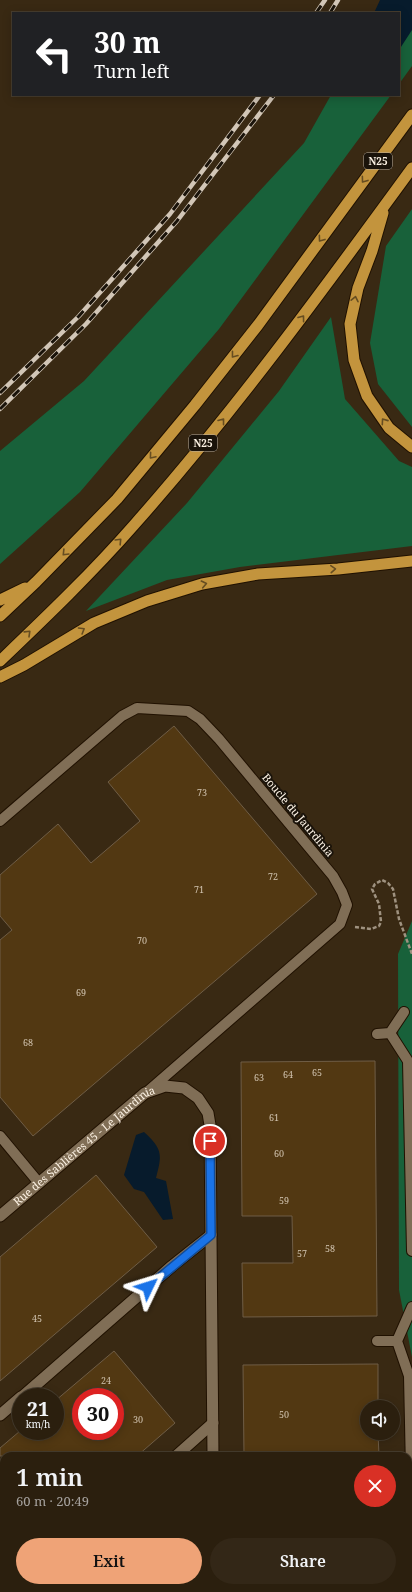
<!DOCTYPE html>
<html lang="en">
<head>
<meta charset="utf-8">
<style>
  :root { --surface:#2b1f0e; --page:#332717; --text:#f1f3f6; --muted:#a6a29e; --line:#473d2e; --accent:#efa377 }
  body { margin:0; font-family:"Noto Serif",serif; background:var(--page); color:var(--text); height:100vh; display:flex; flex-direction:column; font-size:15px; white-space:nowrap }
  * { box-sizing:border-box; margin:0 }
  p { font-size:13px; color:var(--muted) }
  .icon { flex:none; width:22px; height:22px; fill:none; stroke:currentColor; stroke-width:2; stroke-linecap:round; stroke-linejoin:round }
  .map { position:relative; flex:1; overflow:hidden }
  .panel { position:absolute; left:0px; top:1452px; width:412px; height:140px; display:flex; flex-direction:column; background:var(--surface); border-radius:12px 12px 0 0; box-shadow:0 2px 10px #0003,0 0 0 1px var(--line) }
  .panel>* { flex:none }
  .hud { position:absolute; left:12px; top:12px; width:388px; height:84px; border-radius:0px; box-shadow:0 2px 10px #0003,0 0 0 1px var(--line); background:#202124; color:#fff; overflow:hidden }
  .fabs { position:absolute; left:360px; top:1400px; display:grid; gap:8px }
  .fabs a { display:grid; place-items:center; width:40px; height:40px; border-radius:50%; background:var(--surface); box-shadow:0 2px 10px #0003,0 0 0 1px var(--line); font-size:20px }
  .speed { position:absolute; left:12px; top:1388px; display:flex; gap:8px; font-size:20px; font-weight:700; text-align:center }
  .speed>* { display:grid; place-content:center; width:52px; height:52px; border-radius:50%; background:var(--surface); box-shadow:0 2px 10px #0003,0 0 0 1px var(--line); line-height:1 }
  .speed small { font-size:10px; font-weight:400 }
  .speed .limit { border:6px solid #d22; background:#fff; color:#111 }
  .pin { position:absolute; display:grid; place-items:center; width:34px; height:34px; color:#fff; margin:-17px; border:2px solid #fff; border-radius:50%; box-shadow:0 1px 4px #0007 }
  .me { position:absolute; width:44px; margin:-22px; rotate:49deg; stroke-linejoin:round; filter:drop-shadow(0 0 3px #0008) }
  .turn { display:flex; align-items:center; gap:14px; height:84px; padding:0 16px; font-size:18px }
  .turn .icon { width:52px; height:52px; stroke-width:2.5 }
  .turn b { display:block; font-size:28px; line-height:34px }
  .round { display:grid; place-items:center; flex:none; width:42px; height:42px; border-radius:21px; background:var(--page) }
  .headline { display:flex; align-items:center; justify-content:space-between; height:68px; padding:0 16px }
  h1 { font-size:24px; font-weight:600; line-height:30px }
  .button { display:flex; gap:8px; margin-top:auto; padding:8px 16px }
  .button a { flex:1; height:46px; border-radius:24px; background:var(--accent); color:#111; font-size:16px; font-weight:600; line-height:46px; text-align:center }
  .button a+a { background:var(--page); color:var(--text) }
  .map>svg:first-child { display:block }
  .green { fill:#18613a }
  .water { fill:#071b2c }
  .building { fill:#523812; stroke:#6f5d46; fill-rule:evenodd }
  .lines { fill:none; stroke-linecap:round; stroke-linejoin:round }
  .service-casing { stroke:#201100; stroke-width:12 }
  .minor-casing { stroke:#201100; stroke-width:13 }
  .trunk-casing { stroke:#201100; stroke-width:13 }
  .path { stroke:#9f9280; stroke-width:2.5; stroke-dasharray:4 2; stroke-linecap:butt }
  .service { stroke:#806e56; stroke-width:10 }
  .minor { stroke:#806e56; stroke-width:11 }
  .trunk { stroke:#c3943d; stroke-width:11 }
  .rail-casing { stroke:#d2c6b7; stroke-width:4.5 }
  .rail { stroke:#1a130a; stroke-width:3; stroke-dasharray:9; stroke-linecap:butt }
  .oneway { stroke:#664d21 }
  .route-casing { stroke:#114b97; stroke-width:10 }
  .route { stroke:#1a73e8; stroke-width:7 }
  .labels { text-anchor:middle; stroke-width:4; stroke-linejoin:round; paint-order:stroke }
  .number-label { font-size:9px; fill:#d1c3af }
  .shield { fill:#1a130a; stroke:#b8aea2; stroke-width:1 }
  .shield-label { font-size:10px; font-weight:bold; fill:#fbf1e3 }
  .street-label { font-size:11px; fill:#fbf1e3; stroke:#1a130a }
</style>
</head>
<body>
<div class="map">
<svg width="412" height="1592" viewBox="0 0 412 1592">
  <rect width="100%" height="100%" fill="#392913"/>
  <path class="green" d="M 412,0 L 412,66 L 399,84 L 399,13 L 377,13 Z
    M 331,95 L 391,95 L 219,329 L 80,492 L 0,564 L 0,451 L 84,381 L 304,143 Z
    M 412,209 L 412,427 L 378,384 L 370,343 L 386,246 Z
    M 331,317 L 345,399 L 399,461 L 412,467 L 412,546 L 240,567 L 167,580 L 86,611 L 187,503 L 279,391 Z
    M 412,921 L 412,1357 L 399,1290 L 398,954 Z"/>
  <path class="water" d="M 380,0 L 412,0 L 412,30 L 399,50 L 399,13 L 374,13 Z
    M 144,1132 C 163,1149 162,1155 156,1178 L 166,1181 L 173,1219 L 163,1220 L 144,1192 L 134,1189 L 124,1175 L 136,1135 Z"/>
  <path class="building" d="M 174,726 L 317,894 L 33,1136 L 0,1097 L 0,940 L 12,930 L 0,916 L 0,875 L 58,824 L 91,863 L 140,821 L 108,782 Z
    M 375,1061 L 377,1316 L 243,1317 L 242,1263 L 293,1263 L 292,1216 L 242,1216 L 241,1062 Z
    M 96,1175 L 157,1247 L 0,1381 L 0,1257 Z
    M 114,1351 L 175,1423 L 137,1456 L 0,1456 L 0,1448 L 20,1431 L 55,1431 L 55,1401 ZM 81,1397 L 115,1397 L 115,1431 L 81,1431 Z
    M 378,1364 L 378,1407 L 367,1407 L 367,1433 L 378,1433 L 379,1456 L 244,1456 L 243,1365 Z"/>
  <g class="lines">
    <defs>
      <path id="service" d="M 0,821 L 122,716 L 137,708 L 188,711 L 200,719 L 219,739 L 333,876 L 342,892 L 347,905 L 340,924 L 147,1092
        M 390,1033 L 408,1061 L 412,1251
        M 390,1033 L 404,1012
        M 377,1034 L 390,1033
        M 0,1136 L 39,1183
        M 412,1307 L 397,1341 L 409,1376 L 412,1517
        M 377,1341 L 397,1341
        M 408,1580 L 412,1552
        M 406,1592 L 407,1588"/>
      <g id="minor">
        <path id="s1" d="M 0,1216 L 145,1093 L 165,1086 L 184,1088 L 198,1098 L 208,1113 L 210,1125 L 213,1456"/>
        <path d="M 22,1397 L 172,1266 L 211,1235"/>
        <path d="M 0,1415 L 21,1397"/>
        <path d="M 176,1456 L 213,1423"/>
        <path d="M 0,1587 L 4,1592"/>
        <path d="M 21,1592 L 25,1588"/>
        <path d="M 213,1592 L 213,1588"/>
      </g>
      <path id="trunk" d="M 383,213 L 372,251 L 358,288 L 350,324 L 354,360 L 367,396 L 389,428 L 412,447
        M 0,600 L 25,588
        M 0,616 L 36,582 L 117,499 L 195,405 L 258,325 L 412,115
        M 0,661 C 46,617 92,573 134,525 C 234,412 323,290 412,168
        M 0,677 L 24,665 L 94,623 L 147,601 L 202,584 L 258,574 L 338,569 L 412,561"/>
    </defs>
    <use href="#service" class="service-casing"/>
    <use href="#minor" class="minor-casing"/>
    <use href="#trunk" class="trunk-casing"/>
    <path class="path" d="M 355,927 L 371,929 L 379,926 L 381,922 L 379,904 L 372,889 L 375,884 L 382,880 L 388,883 L 393,889 L 399,919 L 412,954"/>
    <use href="#service" class="service"/>
    <use href="#minor" class="minor"/>
    <use href="#trunk" class="trunk"/>
    <defs>
      <path id="rail" d="M 316,13 L 325,0
        M 330,13 L 338,0
        M 0,393 L 79,316 L 170,214 L 260,95
        M 0,409 L 86,324 L 177,221 L 274,95"/>
    </defs>
    <use href="#rail" class="rail-casing"/>
    <use href="#rail" class="rail"/>
  </g>
  <defs><path id="oneway-chevron" d="M-2-3.5L2.5 0L-2 3.5" fill="none" stroke-width="1.6" stroke-linecap="round" stroke-linejoin="round"/></defs>
  <g class="oneway">
    <use href="#oneway-chevron" transform="translate(364 180) rotate(126)"/>
    <use href="#oneway-chevron" transform="translate(321 239) rotate(126)"/>
    <use href="#oneway-chevron" transform="translate(355 299) rotate(-78)"/>
    <use href="#oneway-chevron" transform="translate(302 318) rotate(-53)"/>
    <use href="#oneway-chevron" transform="translate(234 355) rotate(128)"/>
    <use href="#oneway-chevron" transform="translate(222 421) rotate(-52)"/>
    <use href="#oneway-chevron" transform="translate(384 421) rotate(-125)"/>
    <use href="#oneway-chevron" transform="translate(152 456) rotate(130)"/>
    <use href="#oneway-chevron" transform="translate(119 541) rotate(-46)"/>
    <use href="#oneway-chevron" transform="translate(65 553) rotate(134)"/>
    <use href="#oneway-chevron" transform="translate(333 569) rotate(-4)"/>
    <use href="#oneway-chevron" transform="translate(204 584) rotate(-12)"/>
    <use href="#oneway-chevron" transform="translate(82 630) rotate(-31)"/>
    <use href="#oneway-chevron" transform="translate(28 633) rotate(-44)"/>
  </g>
  <g class="lines">
    <defs>
      <path id="route" d="M 148,1287 L 211,1235 L 210,1141"/>
    </defs>
    <use href="#route" class="route-casing"/>
    <use href="#route" class="route"/>
  </g>
  <g class="labels">
    <g class="number-label">
      <text x="202" y="796">73</text>
      <text x="273" y="880">72</text>
      <text x="199" y="893">71</text>
      <text x="142" y="944">70</text>
      <text x="81" y="996">69</text>
      <text x="28" y="1046">68</text>
      <text x="317" y="1076">65</text>
      <text x="288" y="1078">64</text>
      <text x="259" y="1081">63</text>
      <text x="274" y="1121">61</text>
      <text x="279" y="1157">60</text>
      <text x="284" y="1204">59</text>
      <text x="330" y="1252">58</text>
      <text x="302" y="1257">57</text>
      <text x="37" y="1322">45</text>
      <text x="106" y="1384">24</text>
      <text x="284" y="1418">50</text>
      <text x="138" y="1423">30</text>
    </g>
    <g class="shield">
      <rect x="364" y="153" width="28" height="16" rx="3"/>
      <rect x="189" y="435" width="28" height="16" rx="3"/>
    </g>
    <g class="shield-label">
      <text x="378" y="165">N25</text>
      <text x="203" y="447">N25</text>
    </g>
    <g class="street-label">
      <text transform="translate(298 815) rotate(50)" y="4">Boucle du Jaurdinia</text>
      <text dy="4" stroke="none"><textPath href="#s1" startOffset="110">Rue des Sablières 45 - Le Jaurdinia</textPath></text>
    </g>
  </g>
</svg>
<div class="fabs">
<a><svg class="icon" aria-label="sound" viewBox="0 0 24 24"><path d="M4 9h4l5-4v14l-5-4H4zM17 9q2 3 0 6"/></svg></a>
</div>
<div class="speed"><div>21<small>km/h</small></div><div class="limit">30</div></div>
<div class="pin" style="left:210px;top:1141px;background:#d93025"><svg class="icon" aria-label="arrive" viewBox="0 0 24 24"><path d="M6 21V4h12l-3 4 3 4H6"/></svg></div>
<svg class="me" style="left:148px;top:1287px" viewBox="-20 -20 40 40"><path d="M0-17L14 15 0 8-14 15z" fill="#1a73e8" stroke="#fff" stroke-width="4"/></svg>
<div class="hud">
<div class="turn"><svg class="icon" aria-label="left" viewBox="0 0 24 24"><path d="M17 20v-9H6M10 6l-5 5 5 5"/></svg><div><b>30 m</b>Turn left</div></div>
</div>
<section class="panel">
<div class="headline"><div><h1>1 min</h1><p>60 m · 20:49</p></div><a class="round" style="background:#d93025;color:#fff"><svg class="icon" aria-label="close" viewBox="0 0 24 24"><path d="M6 6l12 12M18 6L6 18"/></svg></a></div>
<div class="button"><a>Exit</a><a>Share</a></div>
</section>
</div>
</body>
</html>
